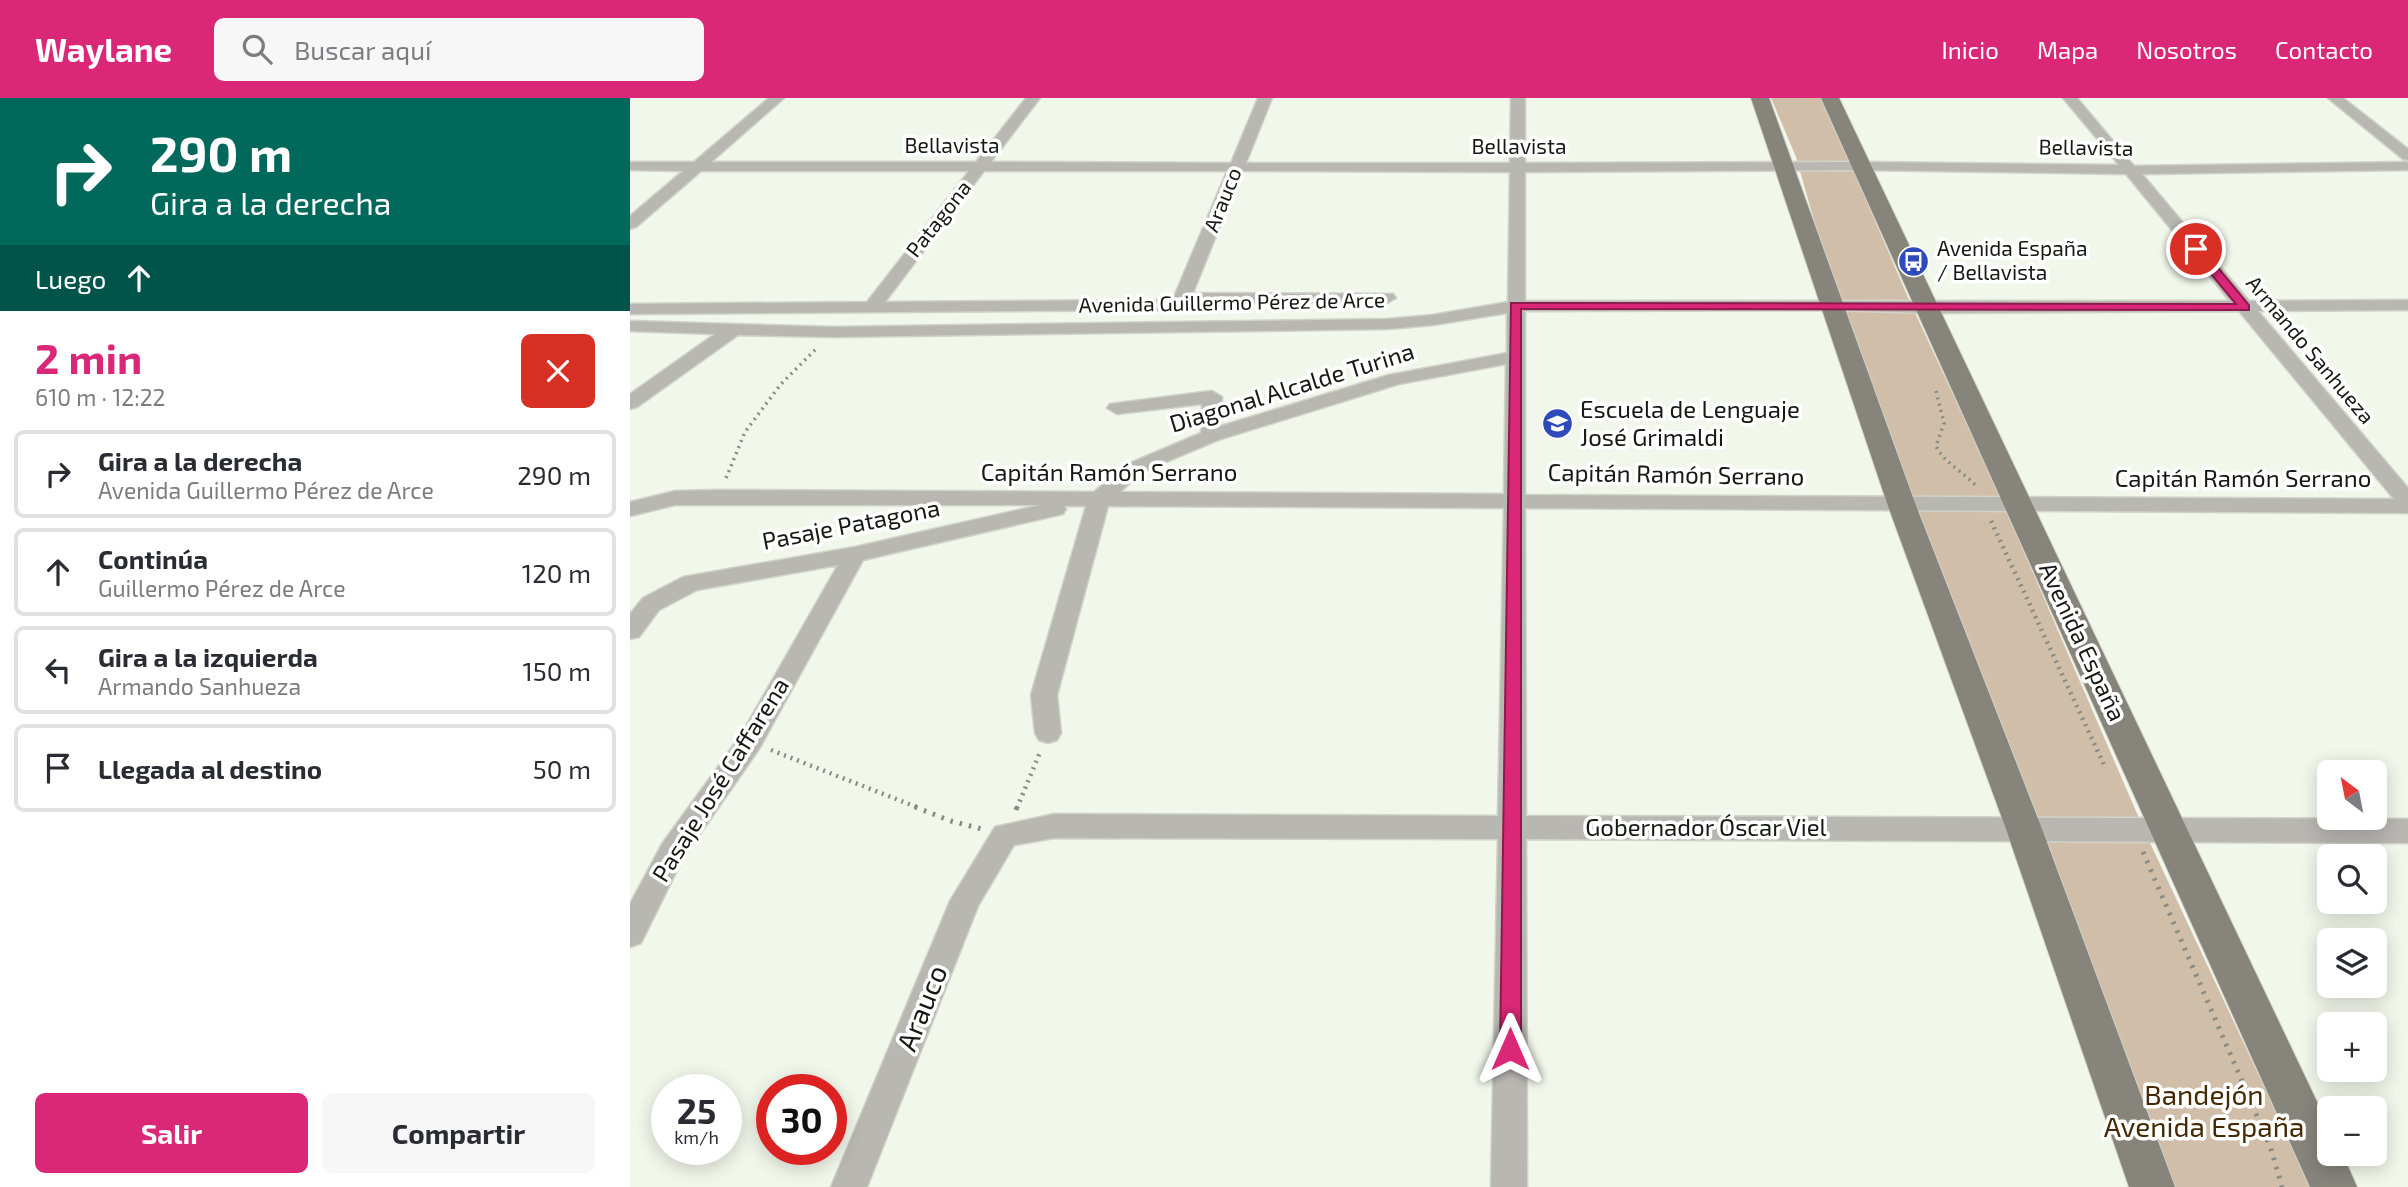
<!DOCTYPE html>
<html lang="es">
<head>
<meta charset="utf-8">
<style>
  :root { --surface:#fff; --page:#f7f7f7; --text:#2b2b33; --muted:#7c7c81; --line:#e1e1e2; --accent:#db2777 }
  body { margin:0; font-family:"Exo 2",sans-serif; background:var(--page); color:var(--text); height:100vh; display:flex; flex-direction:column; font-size:26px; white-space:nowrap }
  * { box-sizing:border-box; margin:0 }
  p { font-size:23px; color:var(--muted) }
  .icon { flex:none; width:38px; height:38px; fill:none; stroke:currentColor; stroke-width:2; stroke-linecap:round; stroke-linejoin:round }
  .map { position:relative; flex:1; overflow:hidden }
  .side { display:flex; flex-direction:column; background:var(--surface); width:630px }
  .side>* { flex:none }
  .banner { background:#00695c; color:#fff; overflow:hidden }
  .needle { width:46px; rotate:328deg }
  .controls { position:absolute; left:1687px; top:662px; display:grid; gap:14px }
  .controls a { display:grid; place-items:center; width:70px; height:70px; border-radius:10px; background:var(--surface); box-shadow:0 4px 18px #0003; font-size:35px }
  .speed { position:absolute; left:21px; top:976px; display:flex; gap:14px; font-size:35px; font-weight:700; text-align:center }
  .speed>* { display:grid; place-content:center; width:91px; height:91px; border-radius:50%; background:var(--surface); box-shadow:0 4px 18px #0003; line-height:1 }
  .speed small { font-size:18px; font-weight:400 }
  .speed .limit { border:10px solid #d22; background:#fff; color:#111 }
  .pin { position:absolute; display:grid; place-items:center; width:60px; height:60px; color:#fff; margin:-30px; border:4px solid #fff; border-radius:50%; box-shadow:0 2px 7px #0007 }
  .me { position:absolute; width:77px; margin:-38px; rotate:0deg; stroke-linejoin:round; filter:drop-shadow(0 0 5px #0008) }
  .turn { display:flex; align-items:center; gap:24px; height:147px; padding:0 35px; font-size:32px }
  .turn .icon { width:91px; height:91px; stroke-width:2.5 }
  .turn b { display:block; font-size:49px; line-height:60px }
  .then { display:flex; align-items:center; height:66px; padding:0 35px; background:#0003; gap:14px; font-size:26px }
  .round { display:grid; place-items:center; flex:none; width:74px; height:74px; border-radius:10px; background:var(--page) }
  .headline { display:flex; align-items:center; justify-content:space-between; height:119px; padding:0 35px }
  h1 { font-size:42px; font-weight:700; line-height:52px; color:var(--accent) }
  .primary-button { display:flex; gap:14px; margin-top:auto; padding:14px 35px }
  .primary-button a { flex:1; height:80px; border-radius:10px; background:var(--accent); color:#fff; font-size:28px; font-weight:700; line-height:80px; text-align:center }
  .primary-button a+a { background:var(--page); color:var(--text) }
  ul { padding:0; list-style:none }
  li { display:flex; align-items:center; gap:21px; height:88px; margin:0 14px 10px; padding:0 21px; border:4px solid var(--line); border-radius:10px }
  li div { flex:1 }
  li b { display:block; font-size:26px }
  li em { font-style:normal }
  header { display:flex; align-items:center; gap:42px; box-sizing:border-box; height:98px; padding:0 35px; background:var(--accent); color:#fff }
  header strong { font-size:33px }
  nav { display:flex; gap:38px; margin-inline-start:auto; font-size:24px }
  .search { width:490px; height:63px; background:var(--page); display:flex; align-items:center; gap:18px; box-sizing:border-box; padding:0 24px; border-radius:10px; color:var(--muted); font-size:26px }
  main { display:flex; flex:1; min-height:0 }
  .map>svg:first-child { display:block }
  .green { fill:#d1bea9 }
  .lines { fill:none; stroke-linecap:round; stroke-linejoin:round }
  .minor-casing { stroke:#cfd3c8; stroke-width:3 }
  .major-casing { stroke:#cfd3c8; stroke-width:2 }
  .path-far2 { stroke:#888b83; stroke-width:3.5; stroke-dasharray:2 4.5; stroke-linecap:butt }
  .path-far1 { stroke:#888b83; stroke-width:4.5; stroke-dasharray:2 5; stroke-linecap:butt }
  .path { stroke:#888b83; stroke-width:5; stroke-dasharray:2.5 7; stroke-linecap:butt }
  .minor { fill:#b9b7b2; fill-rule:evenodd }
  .major { fill:#86847b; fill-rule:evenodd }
  .route { fill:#db2777; stroke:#8e194d; stroke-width:2 }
  .labels { text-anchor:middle; stroke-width:7; stroke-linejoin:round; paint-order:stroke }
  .far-street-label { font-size:21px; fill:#161813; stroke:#fff }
  .far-poi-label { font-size:21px; fill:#161813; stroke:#fff; text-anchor:start }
  .street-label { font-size:24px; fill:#161813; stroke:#fff }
  .poi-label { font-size:24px; fill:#161813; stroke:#fff; text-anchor:start }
  .near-street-label { font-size:28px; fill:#161813; stroke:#fff }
  .near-park-label { font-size:28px; fill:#442904; stroke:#fff }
</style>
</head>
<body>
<header>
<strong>Waylane</strong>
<div class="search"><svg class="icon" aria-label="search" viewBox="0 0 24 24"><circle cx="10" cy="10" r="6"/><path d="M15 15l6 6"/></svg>Buscar aquí</div>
<nav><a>Inicio</a><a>Mapa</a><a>Nosotros</a><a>Contacto</a></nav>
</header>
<main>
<section class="side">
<div class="banner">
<div class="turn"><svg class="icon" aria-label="right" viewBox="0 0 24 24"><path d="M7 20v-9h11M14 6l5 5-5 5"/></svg><div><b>290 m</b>Gira a la derecha</div></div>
<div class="then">Luego<svg class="icon" aria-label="ahead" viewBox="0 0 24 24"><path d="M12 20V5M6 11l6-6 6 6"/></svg></div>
</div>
<div class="headline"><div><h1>2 min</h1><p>610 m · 12:22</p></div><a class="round" style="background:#d93025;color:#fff"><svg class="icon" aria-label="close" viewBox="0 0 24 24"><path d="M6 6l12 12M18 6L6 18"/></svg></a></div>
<ul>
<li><svg class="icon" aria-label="right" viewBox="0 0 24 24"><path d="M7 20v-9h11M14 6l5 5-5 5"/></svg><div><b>Gira a la derecha</b><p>Avenida Guillermo Pérez de Arce</p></div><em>290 m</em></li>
<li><svg class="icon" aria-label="ahead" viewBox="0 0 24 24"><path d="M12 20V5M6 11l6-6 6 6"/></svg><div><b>Continúa</b><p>Guillermo Pérez de Arce</p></div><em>120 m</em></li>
<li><svg class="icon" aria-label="left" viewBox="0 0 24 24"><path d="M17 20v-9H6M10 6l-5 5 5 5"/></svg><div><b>Gira a la izquierda</b><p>Armando Sanhueza</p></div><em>150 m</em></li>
<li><svg class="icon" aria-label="arrive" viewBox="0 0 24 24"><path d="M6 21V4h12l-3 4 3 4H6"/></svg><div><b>Llegada al destino</b></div><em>50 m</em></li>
</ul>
<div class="primary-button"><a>Salir</a><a>Compartir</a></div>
</section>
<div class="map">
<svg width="1778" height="1089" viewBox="0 0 1778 1089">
  <rect width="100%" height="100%" fill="#f2f7eb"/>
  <path class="green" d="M 1141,0 L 1192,0 L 1280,204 L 1365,387 L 1515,734 L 1681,1089 L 1532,1089 L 1208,207 L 1166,59 Z"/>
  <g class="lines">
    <defs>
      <path id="minor" d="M 139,0 L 154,0 L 81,64 L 346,64 L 396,0 L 410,0 L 361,64 L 601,65 L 628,0 L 642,0 L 616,65 L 880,65 L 881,0 L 895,0 L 895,65 L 1232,64 L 1489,67 L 1433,0 L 1447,0 L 1504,68 L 1778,64 L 1778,72 L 1512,76 L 1619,203 L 1778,202 L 1778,212 L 1628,213 L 1778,390 L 1778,415 L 895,410 L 896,718 L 1778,721 L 1778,745 L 896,741 L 897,1089 L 861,1089 L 868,741 L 424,740 L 384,747 L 348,808 L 237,1089 L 201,1089 L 320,803 L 365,729 L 424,716 L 868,718 L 874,410 L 478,408 L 427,597 L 431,635 L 427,642 L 418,645 L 409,642 L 405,635 L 401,597 L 456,408 L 434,408 L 436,411 L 433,416 L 233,462 L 129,651 L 52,762 L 11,845 L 0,849 L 0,806 L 32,746 L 111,637 L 208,467 L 67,492 L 29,512 L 9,539 L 0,541 L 0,516 L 13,500 L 53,479 L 225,449 L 410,407 L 45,407 L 0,418 L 0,404 L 45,393 L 88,392 L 464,394 L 498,366 L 571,335 L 572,306 L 487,316 L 477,310 L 480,306 L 582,293 L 592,299 L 591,328 L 759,277 L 877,255 L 877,215 L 803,227 L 758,231 L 204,239 L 108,237 L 7,309 L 0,311 L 0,296 L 85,236 L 0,233 L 0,223 L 204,229 L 758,221 L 803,217 L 878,204 L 880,74 L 612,73 L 563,195 L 763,196 L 766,200 L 757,205 L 558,205 L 528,212 L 0,216 L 0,206 L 237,204 L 339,73 L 71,73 L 6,129 L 0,131 L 0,118 L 53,73 L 0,72 L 0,64 L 64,64 ZM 1232,72 L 1496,76 L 1600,203 L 895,203 L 895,74 ZM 354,73 L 597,73 L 544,199 L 528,202 L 255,204 ZM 1203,212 L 1297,215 L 1609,213 L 1764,401 L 895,397 L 895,213 ZM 876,266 L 874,396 L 490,394 L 512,374 L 588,342 L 769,286 Z
        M 1698,0 L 1713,0 L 1778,51 L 1778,62 L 1773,61 Z"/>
      <path id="major" d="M 1121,0 L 1139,0 L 1285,405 L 1412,731 L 1545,1089 L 1499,1089 L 1376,731 L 1257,405 Z
        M 1191,0 L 1209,0 L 1699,1029 L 1699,1055 L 1712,1055 L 1727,1089 L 1680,1089 Z"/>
    </defs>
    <use href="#minor" class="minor-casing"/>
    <use href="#major" class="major-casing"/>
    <path class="path-far2" d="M 1306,293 L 1314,325 L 1306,348 C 1313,364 1335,375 1347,389
      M 96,380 L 115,334 L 151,286 L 186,251"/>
    <path class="path-far1" d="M 1361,423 L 1475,669
      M 141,652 L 289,710
      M 387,710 L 411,652"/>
    <path class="path" d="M 285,709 L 321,723 L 352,731
      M 386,712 L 387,709
      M 1513,754 L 1640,1048 L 1652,1089"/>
    <use href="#minor" class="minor"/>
    <use href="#major" class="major"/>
  </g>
  <path class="route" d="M 1562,148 L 1570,148 L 1619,207 L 1619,212 L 891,211 L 891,951 L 888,958 L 880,961 L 873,958 L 870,951 L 881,205 L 1606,206 L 1562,153 Z"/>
  <defs>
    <symbol id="bus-disc" viewBox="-11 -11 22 22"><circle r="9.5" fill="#2f4abb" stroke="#fff"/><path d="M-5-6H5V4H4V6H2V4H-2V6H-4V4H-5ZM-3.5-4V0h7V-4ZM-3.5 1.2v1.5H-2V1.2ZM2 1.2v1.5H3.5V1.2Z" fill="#fff"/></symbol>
    <symbol id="school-disc" viewBox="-11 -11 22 22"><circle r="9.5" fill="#2f4abb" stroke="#fff"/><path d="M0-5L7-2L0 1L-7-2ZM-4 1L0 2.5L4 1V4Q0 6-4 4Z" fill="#fff"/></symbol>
  </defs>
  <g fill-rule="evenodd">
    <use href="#bus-disc" x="1266" y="146" width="35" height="35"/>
    <use href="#school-disc" x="910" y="308" width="35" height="35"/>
  </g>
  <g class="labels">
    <g class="far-street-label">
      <text x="322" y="55">Bellavista</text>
      <text x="889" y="56">Bellavista</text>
      <text transform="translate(1456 50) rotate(1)" y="7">Bellavista</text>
      <text transform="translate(593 102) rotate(-68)" y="7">Arauco</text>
      <text transform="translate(309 121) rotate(-52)" y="7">Patagona</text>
      <text transform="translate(602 205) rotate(-1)" y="7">Avenida Guillermo Pérez de Arce</text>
      <text transform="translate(1680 252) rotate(50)" y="7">Armando Sanhueza</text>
    </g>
    <g class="far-poi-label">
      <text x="1307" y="158">Avenida España<tspan x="1307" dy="24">/ Bellavista</tspan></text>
    </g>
    <g class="street-label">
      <text transform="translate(662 290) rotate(-17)" y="8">Diagonal Alcalde Turina</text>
      <text x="479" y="383">Capitán Ramón Serrano</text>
      <text transform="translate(1046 377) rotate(1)" y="8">Capitán Ramón Serrano</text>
      <text x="1613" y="389">Capitán Ramón Serrano</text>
      <text transform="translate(221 427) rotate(-11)" y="8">Pasaje Patagona</text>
      <text transform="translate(1452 544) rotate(65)" y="8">Avenida España</text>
      <text transform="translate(91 682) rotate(-58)" y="8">Pasaje José Caffarena</text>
      <text x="1076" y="738">Gobernador Óscar Viel</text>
    </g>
    <g class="poi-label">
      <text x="950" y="320">Escuela de Lenguaje<tspan x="950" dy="28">José Grimaldi</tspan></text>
    </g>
    <g class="near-street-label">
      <text transform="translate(292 910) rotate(-68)" y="10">Arauco</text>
    </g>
    <g class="near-park-label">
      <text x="1574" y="1007">Bandejón<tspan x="1574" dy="32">Avenida España</tspan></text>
    </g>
  </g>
</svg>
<div class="controls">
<a><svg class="needle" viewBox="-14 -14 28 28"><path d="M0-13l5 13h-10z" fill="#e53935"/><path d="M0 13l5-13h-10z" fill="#7c7c81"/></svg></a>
<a><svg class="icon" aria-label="search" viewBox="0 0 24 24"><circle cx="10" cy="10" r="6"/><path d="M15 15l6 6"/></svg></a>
<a><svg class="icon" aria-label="layers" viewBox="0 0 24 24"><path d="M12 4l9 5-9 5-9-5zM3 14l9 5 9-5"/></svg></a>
<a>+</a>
<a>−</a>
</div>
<div class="speed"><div>25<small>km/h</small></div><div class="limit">30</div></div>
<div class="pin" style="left:1566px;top:151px;background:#d93025"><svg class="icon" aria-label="arrive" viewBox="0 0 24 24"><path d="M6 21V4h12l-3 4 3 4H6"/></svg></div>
<svg class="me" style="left:880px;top:951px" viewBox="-20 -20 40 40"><path d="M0-17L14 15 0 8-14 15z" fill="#db2777" stroke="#fff" stroke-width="4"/></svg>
</div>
</main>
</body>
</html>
